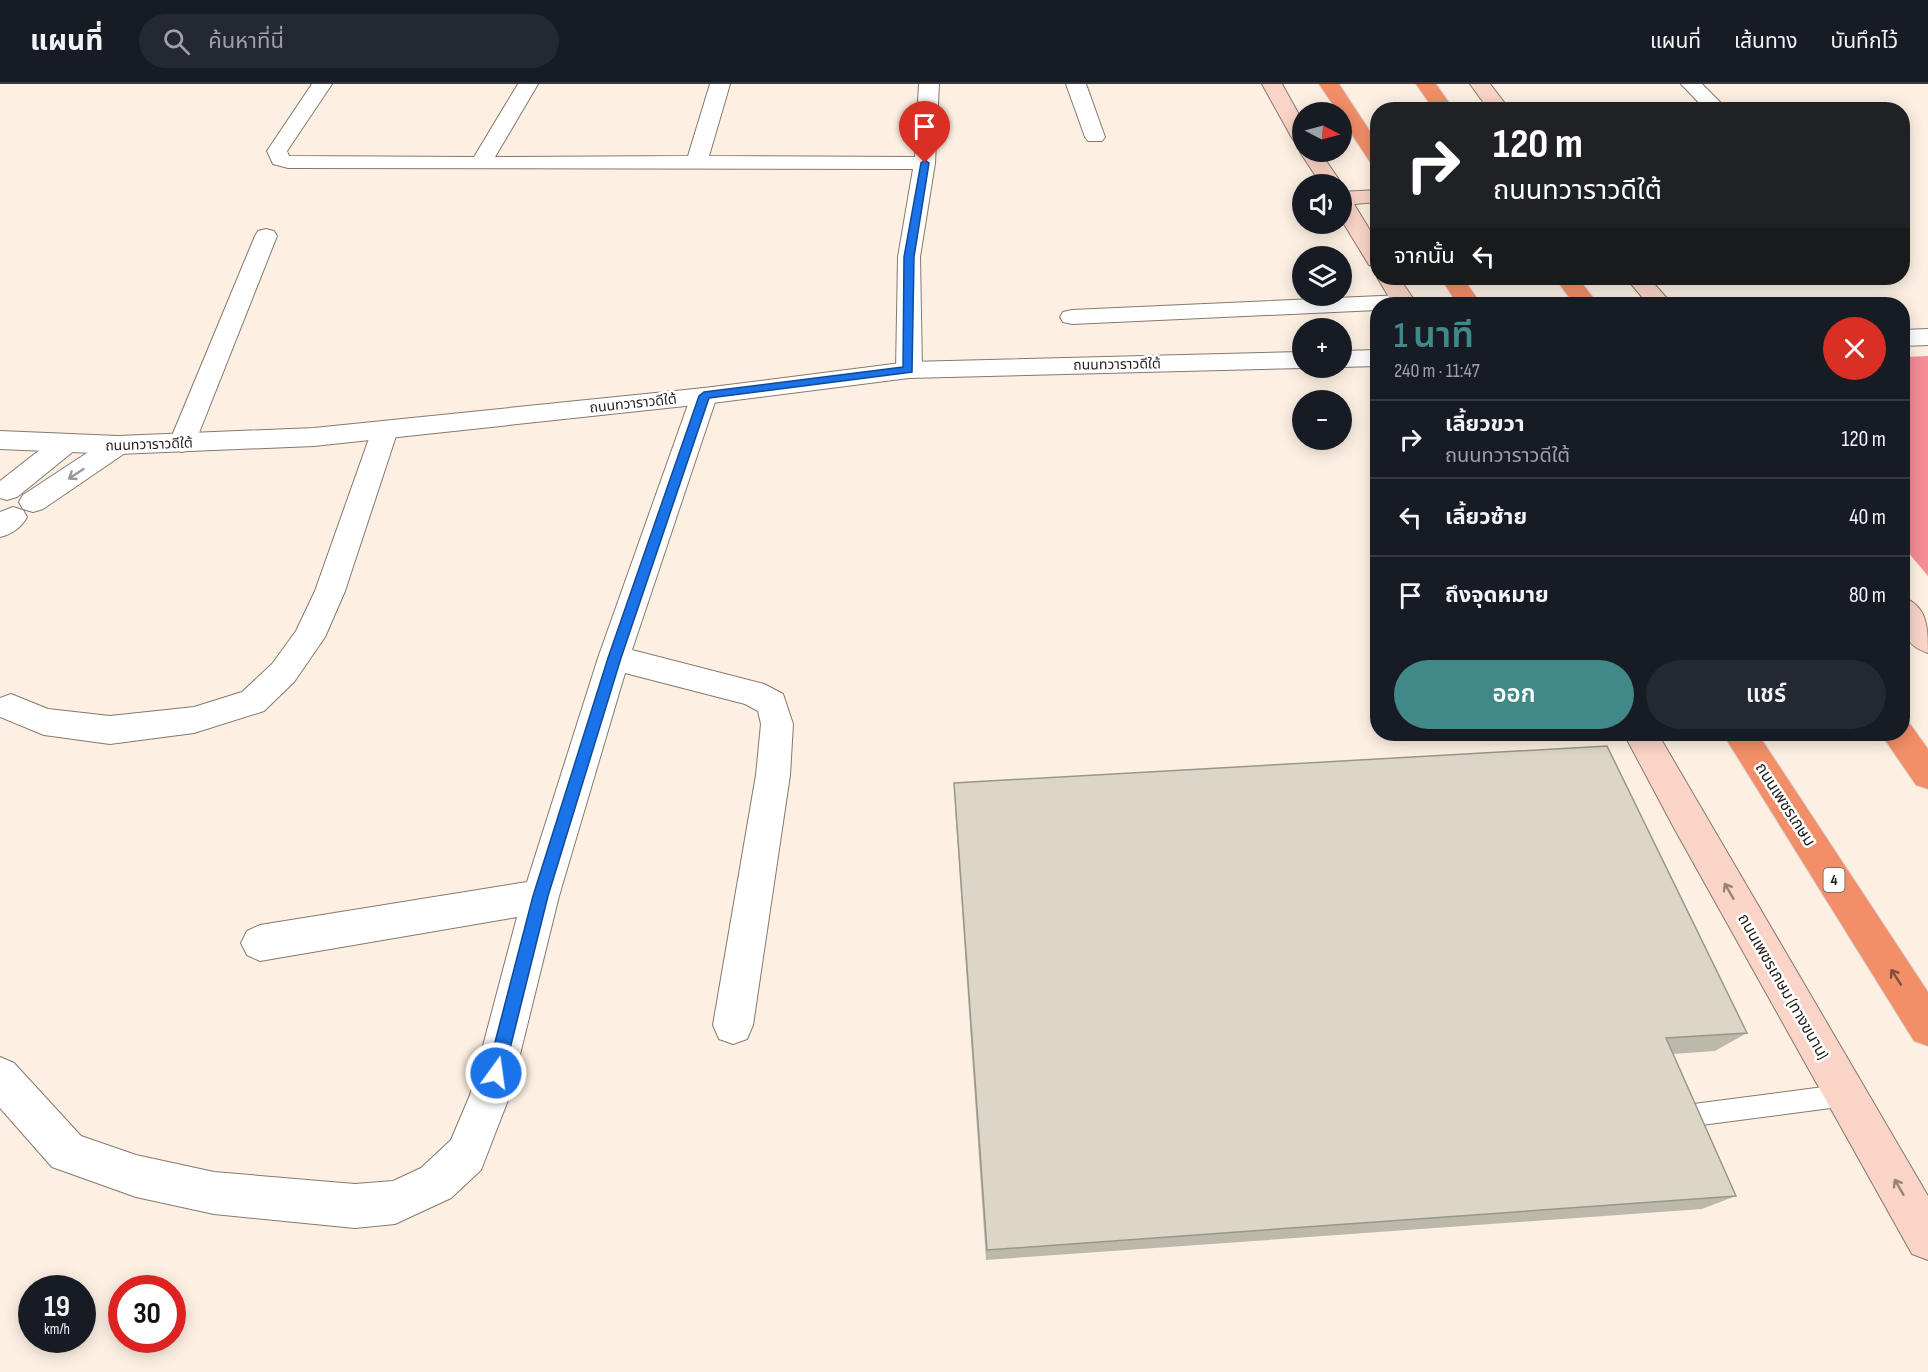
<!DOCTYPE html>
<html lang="th">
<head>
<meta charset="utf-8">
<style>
  :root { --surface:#171b24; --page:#242831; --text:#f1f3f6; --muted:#9ea1a6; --line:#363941; --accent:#418988 }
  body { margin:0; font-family:"Sofia Sans Condensed","Noto Sans Thai",sans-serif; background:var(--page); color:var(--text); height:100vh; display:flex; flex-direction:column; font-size:22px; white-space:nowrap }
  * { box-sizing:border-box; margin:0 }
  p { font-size:20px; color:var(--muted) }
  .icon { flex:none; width:33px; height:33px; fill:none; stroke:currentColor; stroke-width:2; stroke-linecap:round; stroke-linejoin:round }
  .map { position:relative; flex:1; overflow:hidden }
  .sheet { position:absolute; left:1370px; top:213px; width:540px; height:444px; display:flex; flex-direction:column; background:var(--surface); border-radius:24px; box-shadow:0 3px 15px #0003 }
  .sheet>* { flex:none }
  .hud { position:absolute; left:1370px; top:18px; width:540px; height:183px; border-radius:24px; box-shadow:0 3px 15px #0003; background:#202124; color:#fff; overflow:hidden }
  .needle { width:39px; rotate:96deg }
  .fabs { position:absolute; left:1292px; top:18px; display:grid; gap:12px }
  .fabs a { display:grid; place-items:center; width:60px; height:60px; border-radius:50%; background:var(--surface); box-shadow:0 3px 15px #0003; font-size:30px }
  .speed { position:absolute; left:18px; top:1191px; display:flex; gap:12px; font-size:30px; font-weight:700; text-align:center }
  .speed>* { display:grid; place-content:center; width:78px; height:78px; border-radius:50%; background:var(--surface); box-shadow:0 3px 15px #0003; line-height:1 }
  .speed small { font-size:15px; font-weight:400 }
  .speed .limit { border:9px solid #d22; background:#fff; color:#111 }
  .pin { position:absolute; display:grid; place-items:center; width:51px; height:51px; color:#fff; margin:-62px -26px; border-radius:50% 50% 50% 0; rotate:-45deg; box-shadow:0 0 6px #0007 }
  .pin .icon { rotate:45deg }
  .me { position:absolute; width:66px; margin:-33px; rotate:14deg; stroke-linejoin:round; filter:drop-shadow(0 0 4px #0008) }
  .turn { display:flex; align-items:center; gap:21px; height:126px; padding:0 24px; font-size:27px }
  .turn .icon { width:78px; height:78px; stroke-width:2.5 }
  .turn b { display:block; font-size:42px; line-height:51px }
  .then { display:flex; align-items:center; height:57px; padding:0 24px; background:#0003; gap:12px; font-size:22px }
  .round { display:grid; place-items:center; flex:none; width:63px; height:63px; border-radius:32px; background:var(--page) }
  .headline { display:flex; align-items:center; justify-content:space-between; height:102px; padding:0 24px }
  h1 { font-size:36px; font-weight:600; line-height:45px; color:var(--accent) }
  .action { display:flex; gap:12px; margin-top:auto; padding:12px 24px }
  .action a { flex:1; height:69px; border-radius:36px; background:var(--accent); color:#fff; font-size:24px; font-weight:600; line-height:69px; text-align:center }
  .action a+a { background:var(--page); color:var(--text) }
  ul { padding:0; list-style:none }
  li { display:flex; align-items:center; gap:18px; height:78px; padding:0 24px; border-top:2px solid var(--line) }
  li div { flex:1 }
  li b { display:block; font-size:22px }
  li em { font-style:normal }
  header { display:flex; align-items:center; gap:36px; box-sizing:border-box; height:84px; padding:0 30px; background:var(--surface); border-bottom:2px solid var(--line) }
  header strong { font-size:28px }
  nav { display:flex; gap:33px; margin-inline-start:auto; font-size:21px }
  .search { width:420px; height:54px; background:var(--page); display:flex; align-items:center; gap:15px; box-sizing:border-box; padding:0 21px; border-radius:33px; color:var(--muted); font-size:22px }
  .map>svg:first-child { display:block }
  .forest { fill:#f68c95 }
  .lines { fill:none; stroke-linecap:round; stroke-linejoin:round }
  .service-casing { stroke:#84796d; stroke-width:2 }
  .minor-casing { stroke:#84796d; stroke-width:2 }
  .tertiary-casing { stroke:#84796d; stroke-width:2 }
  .secondary-casing { stroke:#84796d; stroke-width:2 }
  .trunk-casing { stroke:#d7d6d6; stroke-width:2 }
  .service { fill:#fff; fill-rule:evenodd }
  .minor { fill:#fff; fill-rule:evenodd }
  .tertiary { fill:#fff; fill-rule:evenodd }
  .secondary { fill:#fad4c6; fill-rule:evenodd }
  .trunk { fill:#f28e68; fill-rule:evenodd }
  .wall { fill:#bcb8aa }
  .building { fill:#dbd6c6; stroke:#99968b; stroke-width:1.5 }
  .oneway { stroke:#9c9998 }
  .oneway2 { stroke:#998278 }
  .oneway3 { stroke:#80503d }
  .route { fill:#1a73e8; stroke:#114b97; stroke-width:1.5 }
  .labels { text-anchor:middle; stroke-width:5; stroke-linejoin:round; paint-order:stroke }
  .far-street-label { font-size:14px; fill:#221d19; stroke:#fff }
  .shield { fill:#fff; stroke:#64615e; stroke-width:1.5 }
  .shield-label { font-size:15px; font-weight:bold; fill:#221d19 }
  .street-label { font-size:16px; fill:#221d19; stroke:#fff }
</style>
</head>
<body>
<header>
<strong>แผนที่</strong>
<div class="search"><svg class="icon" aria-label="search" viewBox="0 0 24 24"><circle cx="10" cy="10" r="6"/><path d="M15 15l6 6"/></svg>ค้นหาที่นี่</div>
<nav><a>แผนที่</a><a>เส้นทาง</a><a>บันทึกไว้</a></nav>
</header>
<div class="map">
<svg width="1928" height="1288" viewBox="0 0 1928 1288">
  <rect width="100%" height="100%" fill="#fdf0e3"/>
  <path class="forest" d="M 1928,272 L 1928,492 L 1902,461 L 1902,273 Z"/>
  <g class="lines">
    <defs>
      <path id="service" d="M 1846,1000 L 1854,1003 L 1857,1011 L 1854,1019 L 1846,1022 L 1686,1043 L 1678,1040 L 1675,1032 L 1678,1024 L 1686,1021 Z"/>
      <path id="minor" d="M 312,0 L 332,0 L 287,67 L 289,72 L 474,73 L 518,0 L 538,0 L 495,73 L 688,72 L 710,0 L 730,0 L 709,72 L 915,73 L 919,0 L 939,0 L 935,79 L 920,173 L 922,286 L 918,292 L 909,294 L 900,292 L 896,286 L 898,173 L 913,85 L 288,84 L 273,80 L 267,67 Z
        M 1066,0 L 1086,0 L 1105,53 L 1102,57 L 1088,57 L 1085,53 Z
        M 1681,0 L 1702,0 L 1728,26 L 1706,26 Z
        M 266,145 L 274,147 L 277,152 L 195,359 L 192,365 L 182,368 L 172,365 L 169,359 L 255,152 L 258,147 Z
        M 1403,211 L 1411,213 L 1415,218 L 1413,220 L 1377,220 L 1377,226 L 1072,240 L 1063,238 L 1060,233 L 1063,228 L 1072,226 Z
        M 704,304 L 713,306 L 717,312 L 632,566 L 764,600 L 783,610 L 793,640 L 790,691 L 753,941 L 747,955 L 733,960 L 719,955 L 713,941 L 756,691 L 761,640 L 758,627 L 745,620 L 625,589 L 559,812 L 510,1011 L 481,1086 L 451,1114 L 395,1140 L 355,1144 L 214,1130 L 136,1113 L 52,1083 L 0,1024 L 0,973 L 14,979 L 81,1052 L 136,1071 L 214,1088 L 355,1100 L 393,1097 L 421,1084 L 451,1056 L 470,1011 L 517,833 L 260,877 L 247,871 L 241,859 L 247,847 L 260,841 L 527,798 L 598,574 L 691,312 L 695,306 Z
        M 385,337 L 394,340 L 398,346 L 345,507 L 325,553 L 294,598 L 264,627 L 194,649 L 110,660 L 44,651 L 0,633 L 0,614 L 11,610 L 48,625 L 110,632 L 194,623 L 242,608 L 272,580 L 296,547 L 315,507 L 372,346 L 376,340 Z
        M 65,351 L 75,354 L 78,360 L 75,366 L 17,413 L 7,416 L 0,414 L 0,397 L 55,354 Z
        M 118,352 L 128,355 L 131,361 L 128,367 L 43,425 L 33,428 L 23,425 L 19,418 L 23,411 L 108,355 Z
        M 13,423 L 23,426 L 27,433 C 21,444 12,450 0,453 L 0,428 Z"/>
      <path id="tertiary" d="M 1928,245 L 1928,261 L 1902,262 L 1902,246 Z
        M 1377,266 L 1377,282 L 1341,283 L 1341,267 Z
        M 1302,268 L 1302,284 L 909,294 L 704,320 L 314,362 L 118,370 L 0,365 L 0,347 L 118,352 L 314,344 L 704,304 L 909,278 Z"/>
      <path id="secondary" d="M 1262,0 L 1282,0 L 1302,36 L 1302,60 L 1295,58 L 1292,54 Z
        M 1470,0 L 1490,0 L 1510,26 L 1489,26 Z
        M 1302,65 L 1302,68 L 1320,68 L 1342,100 L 1341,101 L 1321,100 L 1300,68 Z
        M 1377,106 L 1377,118 L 1354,120 L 1377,158 L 1377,183 L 1369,181 L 1341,135 L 1341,108 Z
        M 1377,193 L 1399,194 L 1417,220 L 1393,220 Z
        M 1626,194 L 1649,194 L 1672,220 L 1648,220 Z
        M 1902,513 C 1928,522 1928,544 1928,569 C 1899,560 1902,538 1902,513 Z
        M 1624,650 L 1658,650 L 1928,1112 L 1928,1176 L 1912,1170 L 1674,744 Z"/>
      <path id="trunk" d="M 1319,0 L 1339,0 L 1377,58 L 1377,80 L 1370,78 L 1341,34 L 1341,28 L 1338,28 Z
        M 1416,0 L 1436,0 L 1454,26 L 1434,26 Z
        M 1441,194 L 1463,194 L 1481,220 L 1457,220 Z
        M 1555,194 L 1578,194 L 1598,220 L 1574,220 Z
        M 1902,638 L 1910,640 L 1928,665 L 1928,705 L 1916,701 L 1881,650 L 1902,650 Z
        M 1723,650 L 1758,650 L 1928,908 L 1928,962 L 1914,957 Z"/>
    </defs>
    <use href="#service" class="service-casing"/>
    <use href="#minor" class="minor-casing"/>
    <use href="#tertiary" class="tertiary-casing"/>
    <use href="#secondary" class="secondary-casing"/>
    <use href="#trunk" class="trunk-casing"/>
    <use href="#service" class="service"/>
    <use href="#minor" class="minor"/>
    <use href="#tertiary" class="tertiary"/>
    <use href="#secondary" class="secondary"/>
    <use href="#trunk" class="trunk"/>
  </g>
  <path class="wall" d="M 954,699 L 1747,949 L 1715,967 L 1673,970 L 1736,1112 L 1702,1125 L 986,1176 L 955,723 Z"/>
  <path class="building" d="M 1607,662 L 1747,949 L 1666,954 L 1736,1112 L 987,1166 L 954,699 Z"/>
  <defs><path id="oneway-shaft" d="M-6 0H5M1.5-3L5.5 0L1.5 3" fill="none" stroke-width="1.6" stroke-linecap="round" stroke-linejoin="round" transform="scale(1.5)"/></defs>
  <use class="oneway" href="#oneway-shaft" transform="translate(76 390) rotate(147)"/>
  <g class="oneway2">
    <use href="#oneway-shaft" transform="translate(1729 807) rotate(-120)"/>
    <use href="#oneway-shaft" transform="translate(1899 1103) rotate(-120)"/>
  </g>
  <use class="oneway3" href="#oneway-shaft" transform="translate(1896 893) rotate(-123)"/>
  <path class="route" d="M 925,76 L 929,79 L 914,173 L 912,288 L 709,314 L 621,574 L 548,812 L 504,989 L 502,995 L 496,997 L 490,995 L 487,989 L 533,812 L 608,574 L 699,312 L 704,308 L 903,283 L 904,173 L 921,79 Z"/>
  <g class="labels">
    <g class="far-street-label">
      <text transform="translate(1117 280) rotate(-1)" y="5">ถนนทวาราวดีใต้</text>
      <text transform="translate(633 319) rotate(-6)" y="5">ถนนทวาราวดีใต้</text>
      <text transform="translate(149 360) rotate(-2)" y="5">ถนนทวาราวดีใต้</text>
    </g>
    <rect class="shield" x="1823.5" y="784" width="21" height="24" rx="4.5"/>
    <g class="shield-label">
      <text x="1834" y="801">4</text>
    </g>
    <g class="street-label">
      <text transform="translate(1786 720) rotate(57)" y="6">ถนนเพชรเกษม</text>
      <text transform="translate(1784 902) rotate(60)" y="6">ถนนเพชรเกษม (ทางขนาน)</text>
    </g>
  </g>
</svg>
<div class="fabs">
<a><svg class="needle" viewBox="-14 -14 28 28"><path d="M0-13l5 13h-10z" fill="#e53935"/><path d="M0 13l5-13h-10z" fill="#9ea1a6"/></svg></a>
<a><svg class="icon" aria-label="sound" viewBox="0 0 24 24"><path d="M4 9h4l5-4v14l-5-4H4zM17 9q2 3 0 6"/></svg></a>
<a><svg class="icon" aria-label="layers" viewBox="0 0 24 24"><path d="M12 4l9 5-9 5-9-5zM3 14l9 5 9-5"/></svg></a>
<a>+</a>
<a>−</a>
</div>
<div class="speed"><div>19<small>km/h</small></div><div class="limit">30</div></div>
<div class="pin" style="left:925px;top:79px;background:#d93025"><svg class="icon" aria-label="arrive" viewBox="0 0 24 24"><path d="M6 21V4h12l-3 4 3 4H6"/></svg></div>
<svg class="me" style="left:496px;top:989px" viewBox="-20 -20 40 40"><circle r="17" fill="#1a73e8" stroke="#fff" stroke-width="3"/><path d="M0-11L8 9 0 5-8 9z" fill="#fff"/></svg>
<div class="hud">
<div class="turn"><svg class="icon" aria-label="right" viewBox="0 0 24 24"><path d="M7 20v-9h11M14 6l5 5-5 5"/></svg><div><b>120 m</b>ถนนทวาราวดีใต้</div></div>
<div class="then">จากนั้น<svg class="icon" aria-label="left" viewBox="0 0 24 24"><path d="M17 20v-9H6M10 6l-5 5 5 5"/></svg></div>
</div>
<section class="sheet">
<div class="headline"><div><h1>1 นาที</h1><p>240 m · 11:47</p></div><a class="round" style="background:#d93025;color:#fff"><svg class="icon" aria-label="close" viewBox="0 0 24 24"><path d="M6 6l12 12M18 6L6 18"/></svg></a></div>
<ul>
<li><svg class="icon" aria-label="right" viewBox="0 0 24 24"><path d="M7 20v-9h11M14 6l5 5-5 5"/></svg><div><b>เลี้ยวขวา</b><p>ถนนทวาราวดีใต้</p></div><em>120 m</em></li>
<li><svg class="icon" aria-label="left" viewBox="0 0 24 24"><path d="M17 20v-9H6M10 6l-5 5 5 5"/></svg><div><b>เลี้ยวซ้าย</b></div><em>40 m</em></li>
<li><svg class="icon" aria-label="arrive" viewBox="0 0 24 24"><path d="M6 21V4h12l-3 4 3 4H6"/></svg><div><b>ถึงจุดหมาย</b></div><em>80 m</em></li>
</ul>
<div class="action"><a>ออก</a><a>แชร์</a></div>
</section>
</div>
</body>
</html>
